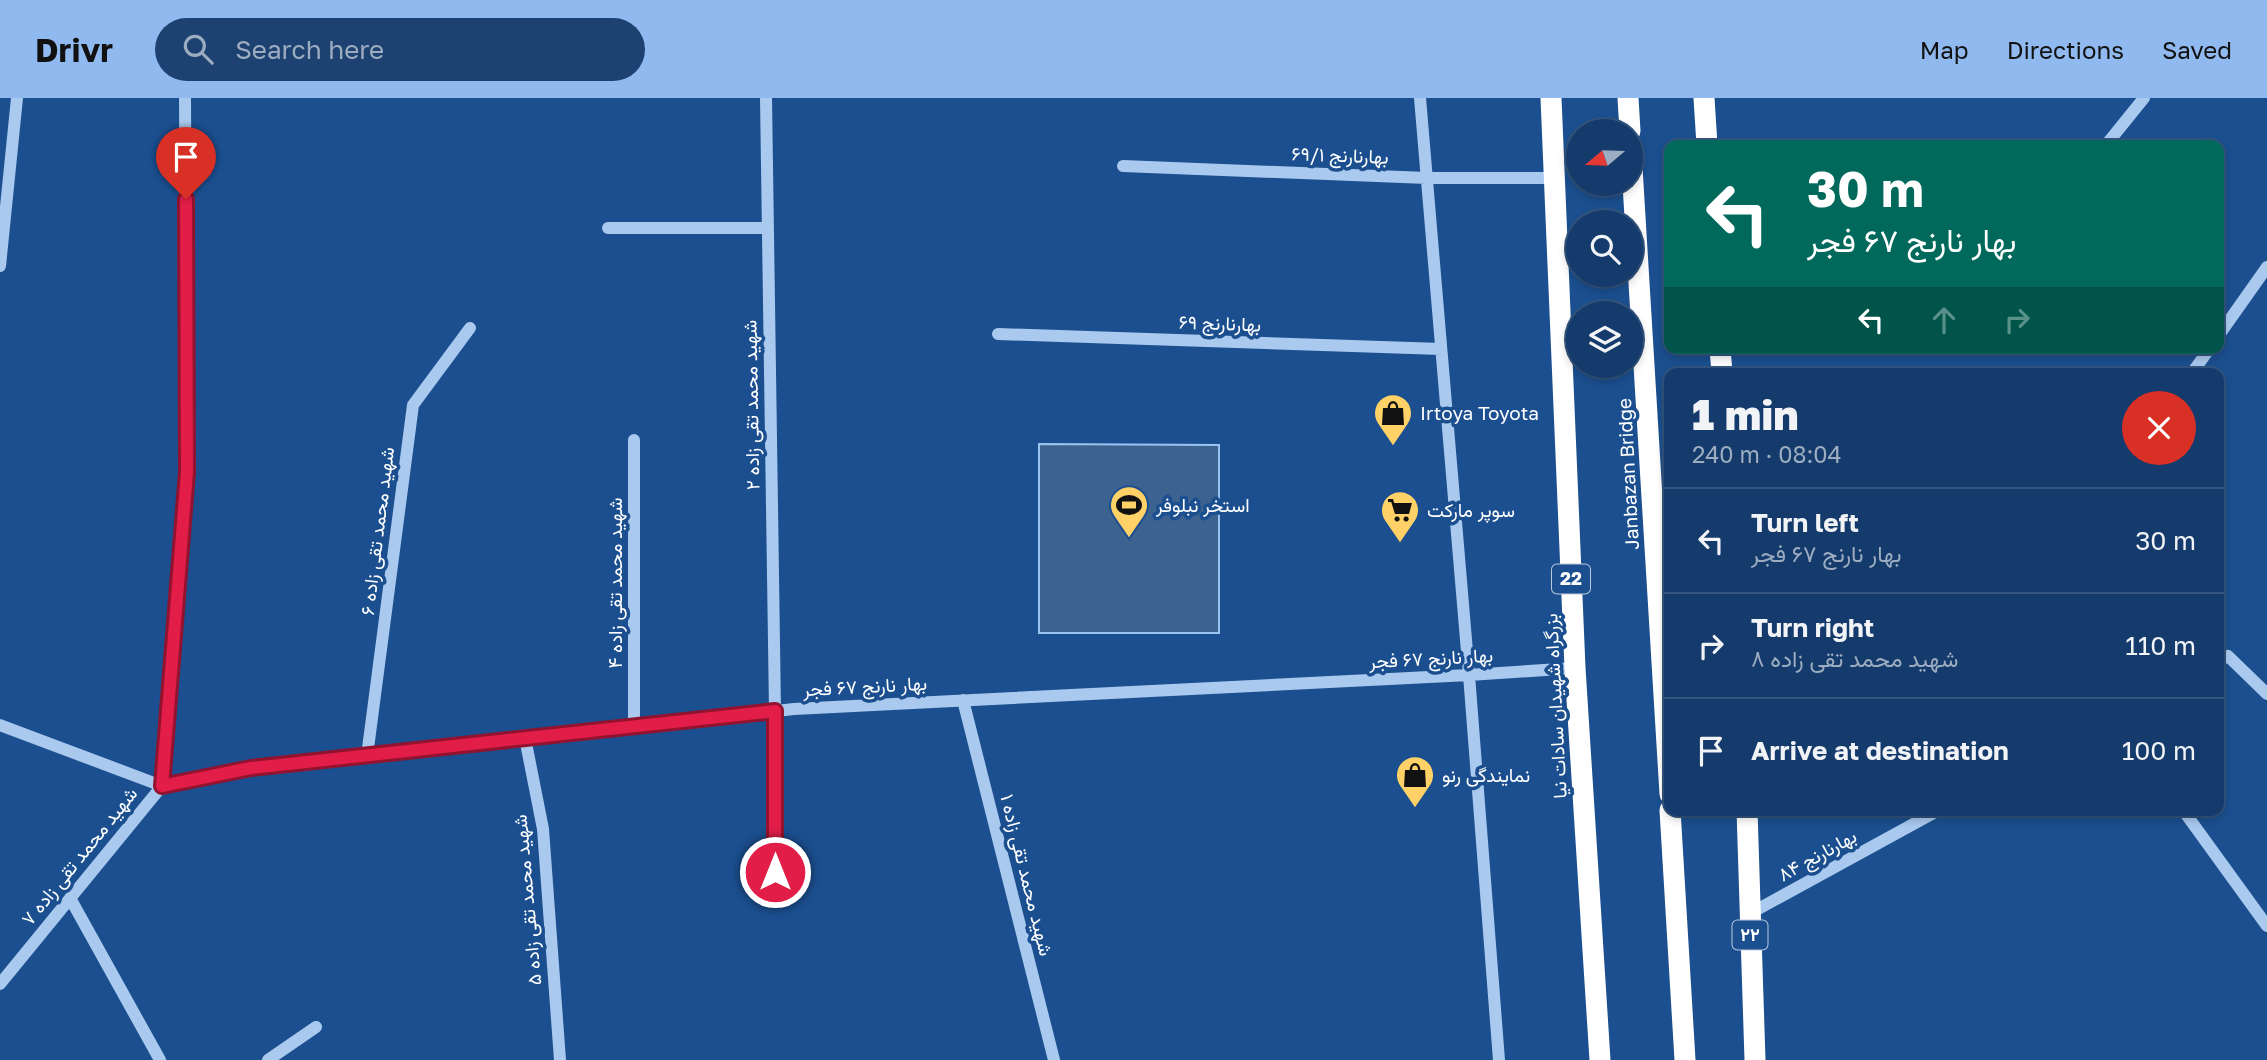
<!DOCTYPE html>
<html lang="en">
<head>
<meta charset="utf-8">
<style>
  :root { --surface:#143b6b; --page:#1d4271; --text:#f1f3f6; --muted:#9dadc1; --line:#33557e; --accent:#90b9f0 }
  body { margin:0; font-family:"Golos Text",Vazirmatn,sans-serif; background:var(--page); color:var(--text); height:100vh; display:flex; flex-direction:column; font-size:26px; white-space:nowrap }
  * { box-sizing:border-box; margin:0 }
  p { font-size:23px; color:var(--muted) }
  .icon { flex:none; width:38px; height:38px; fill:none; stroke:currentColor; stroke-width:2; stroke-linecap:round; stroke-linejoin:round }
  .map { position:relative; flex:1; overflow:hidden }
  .sheet { position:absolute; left:1664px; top:270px; width:560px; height:448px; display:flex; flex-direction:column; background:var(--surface); border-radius:14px; box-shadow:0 4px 10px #0003,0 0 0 2px var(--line) }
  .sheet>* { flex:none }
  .banner { position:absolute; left:1664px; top:42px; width:560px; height:214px; border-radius:14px; box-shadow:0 4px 10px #0003,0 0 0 2px var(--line); background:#00695c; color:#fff; overflow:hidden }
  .needle { width:46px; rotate:251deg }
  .buttons { position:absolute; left:1566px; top:21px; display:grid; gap:14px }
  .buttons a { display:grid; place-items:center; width:77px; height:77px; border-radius:50%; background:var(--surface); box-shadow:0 4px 10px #0003,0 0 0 2px var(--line); font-size:35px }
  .pin { position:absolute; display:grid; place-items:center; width:60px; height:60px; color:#fff; margin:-72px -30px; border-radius:50% 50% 50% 0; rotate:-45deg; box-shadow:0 0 7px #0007 }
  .pin .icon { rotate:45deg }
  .me { position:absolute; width:77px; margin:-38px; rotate:0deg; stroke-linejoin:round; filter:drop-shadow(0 0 5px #0008) }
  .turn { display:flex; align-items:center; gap:24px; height:147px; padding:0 28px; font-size:32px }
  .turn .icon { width:91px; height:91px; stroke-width:2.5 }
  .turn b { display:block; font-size:49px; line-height:60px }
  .lanes { display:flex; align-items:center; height:66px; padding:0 28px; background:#0003; justify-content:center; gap:35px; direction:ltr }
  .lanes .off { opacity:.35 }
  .round { display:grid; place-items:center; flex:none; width:74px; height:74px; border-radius:37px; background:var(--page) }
  .summary { display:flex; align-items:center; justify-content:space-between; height:119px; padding:0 28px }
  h1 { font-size:42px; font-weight:800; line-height:52px }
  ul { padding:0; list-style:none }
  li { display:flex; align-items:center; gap:21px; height:105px; padding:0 28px; border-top:2px solid var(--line) }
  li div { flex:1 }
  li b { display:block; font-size:26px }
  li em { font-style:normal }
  header { display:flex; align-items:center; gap:42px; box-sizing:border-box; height:98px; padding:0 35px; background:var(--accent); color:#111 }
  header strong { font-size:33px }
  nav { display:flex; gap:38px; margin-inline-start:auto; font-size:24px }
  .search { width:490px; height:63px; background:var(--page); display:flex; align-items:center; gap:18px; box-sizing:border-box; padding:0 24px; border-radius:38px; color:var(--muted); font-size:26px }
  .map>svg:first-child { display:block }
  .water { fill:#3c6290; stroke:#9cc4f0; stroke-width:2 }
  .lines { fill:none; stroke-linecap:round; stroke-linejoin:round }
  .minor { stroke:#a9c9ee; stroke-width:12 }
  .highway { stroke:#fff; stroke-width:21 }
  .route-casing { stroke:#92132f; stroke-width:18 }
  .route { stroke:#e11d48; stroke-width:12 }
  .labels { text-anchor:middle; stroke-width:7; stroke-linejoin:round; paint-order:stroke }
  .shield { fill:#1b4f8f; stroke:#bbcadd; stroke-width:2 }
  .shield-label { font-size:18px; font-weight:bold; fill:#fff }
  .street-label { font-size:19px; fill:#fff; stroke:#1b4f8f }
  .poi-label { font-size:19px; fill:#fff; stroke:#1b4f8f; text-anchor:start }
</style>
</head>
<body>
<header>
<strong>Drivr</strong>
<div class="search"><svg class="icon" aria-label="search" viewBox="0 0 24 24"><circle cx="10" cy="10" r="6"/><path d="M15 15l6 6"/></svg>Search here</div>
<nav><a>Map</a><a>Directions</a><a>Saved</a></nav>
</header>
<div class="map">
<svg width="2267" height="962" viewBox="0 0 2267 962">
  <rect width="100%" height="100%" fill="#1b4f8f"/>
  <path class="water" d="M 1039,346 L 1219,347 L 1219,535 L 1039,535 Z"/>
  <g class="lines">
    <path class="minor" d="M 766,0 L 775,613 L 775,774
      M 1420,0 L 1469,577 L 1499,962
      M 2106,47 L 2144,0
      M 1123,68 L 1427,80 L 1555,80
      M 608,130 L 768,130
      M 0,168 L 17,0
      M 998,236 L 1441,251
      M 2219,237 L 2267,169
      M 2192,275 L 2210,250
      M 2219,563 L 2228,558 L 2267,596
      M 963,602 L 1054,962
      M 0,627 L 162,688
      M 634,628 L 634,342
      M 525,640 L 543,731 L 560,962
      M 367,658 L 413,307 L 470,230
      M 162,688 L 252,670 L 794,611 L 1469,577 L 1575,570
      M 162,688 L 187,374 L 185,0
      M 2183,712 L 2267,828
      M 70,800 L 160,962
      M 1749,816 L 1939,712
      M 0,886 L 162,688
      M 268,962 L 316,929"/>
    <path class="highway" d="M 1551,0 L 1575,570 L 1600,962
      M 1628,0 L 1630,33
      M 1704,0 L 1707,47
      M 1631,53 L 1670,696
      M 1720,250 L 1722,275
      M 1670,712 L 1685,962
      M 1747,712 L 1755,962"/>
  </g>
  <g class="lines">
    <defs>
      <path id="route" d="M 186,101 L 187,374 L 162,688 L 251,670 L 775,613 L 775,774"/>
    </defs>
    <use href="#route" class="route-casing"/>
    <use href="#route" class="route"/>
  </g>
  <defs>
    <symbol id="shop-pin" viewBox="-11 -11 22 30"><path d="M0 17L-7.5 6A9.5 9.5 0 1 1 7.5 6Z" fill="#ffd166" stroke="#1b4f8f"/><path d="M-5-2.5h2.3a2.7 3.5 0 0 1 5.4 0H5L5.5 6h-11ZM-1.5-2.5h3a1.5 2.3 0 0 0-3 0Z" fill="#111"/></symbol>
    <symbol id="stadium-pin" viewBox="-11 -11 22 30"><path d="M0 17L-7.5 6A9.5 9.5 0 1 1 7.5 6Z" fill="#ffd166" stroke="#1b4f8f"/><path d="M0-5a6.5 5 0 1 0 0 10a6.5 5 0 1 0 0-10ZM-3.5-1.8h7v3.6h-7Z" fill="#111"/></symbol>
    <symbol id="supermarket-pin" viewBox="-11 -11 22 30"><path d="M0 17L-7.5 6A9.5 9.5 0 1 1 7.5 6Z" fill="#ffd166" stroke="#1b4f8f"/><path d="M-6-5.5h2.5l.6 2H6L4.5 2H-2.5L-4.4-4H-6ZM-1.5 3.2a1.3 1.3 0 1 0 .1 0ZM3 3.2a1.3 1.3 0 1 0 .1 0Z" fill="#111"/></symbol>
  </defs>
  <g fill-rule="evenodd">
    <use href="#shop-pin" x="1371" y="293" width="44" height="60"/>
    <use href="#stadium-pin" x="1107" y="385" width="44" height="60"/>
    <use href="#supermarket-pin" x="1378" y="390" width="44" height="60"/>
    <use href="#shop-pin" x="1393" y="655" width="44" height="60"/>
  </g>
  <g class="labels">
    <g class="shield">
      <rect x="1552" y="466.5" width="38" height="29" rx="5"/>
      <rect x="1732.5" y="822.5" width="35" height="29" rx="5"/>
    </g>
    <g class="shield-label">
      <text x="1571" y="487">22</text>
      <text x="1750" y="843">۲۲</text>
    </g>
    <g class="street-label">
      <text transform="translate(1340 57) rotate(2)" y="7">بهارنارنج ۶۹/۱</text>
      <text transform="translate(1220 225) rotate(2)" y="7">بهارنارنج ۶۹</text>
      <text transform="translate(751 307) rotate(-91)" y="7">شهید محمد تقی زاده ۲</text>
      <text transform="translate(1628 376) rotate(-93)" y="7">Janbazan Bridge</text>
      <text transform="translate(377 433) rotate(-83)" y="7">شهید محمد تقی زاده ۶</text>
      <text transform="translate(615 485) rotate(-90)" y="7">شهید محمد تقی زاده ۴</text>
      <text transform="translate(1431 560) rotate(-3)" y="7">بهار نارنج ۶۷ فجر</text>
      <text transform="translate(865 588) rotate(-3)" y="7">بهار نارنج ۶۷ فجر</text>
      <text transform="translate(1555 608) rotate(-93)" y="7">بزرگراه شهیدان سادات نیا</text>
      <text transform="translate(1817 757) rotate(-29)" y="7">بهارنارنج ۸۴</text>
      <text transform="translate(79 758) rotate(-51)" y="7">شهید محمد تقی زاده ۷</text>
      <text transform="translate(1027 777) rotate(76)" y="7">شهید محمد تقی زاده ۱</text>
      <text transform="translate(527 802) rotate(-95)" y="7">شهید محمد تقی زاده ۵</text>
    </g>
    <g class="poi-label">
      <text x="1420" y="322">Irtoya Toyota</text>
      <text x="1156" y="414">استخر نبلوفر</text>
      <text x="1427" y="419">سوپر مارکت</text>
      <text x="1442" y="684">نمایندگی رنو</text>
    </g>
  </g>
</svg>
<div class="buttons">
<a><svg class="needle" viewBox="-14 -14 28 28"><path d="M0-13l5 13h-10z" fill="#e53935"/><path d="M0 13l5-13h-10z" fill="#9dadc1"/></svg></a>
<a><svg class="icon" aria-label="search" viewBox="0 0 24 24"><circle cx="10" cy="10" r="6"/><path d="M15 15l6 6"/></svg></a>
<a><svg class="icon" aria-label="layers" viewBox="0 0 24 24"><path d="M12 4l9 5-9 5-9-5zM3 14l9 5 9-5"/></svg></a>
</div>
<div class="pin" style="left:186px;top:101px;background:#d93025"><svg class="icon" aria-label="arrive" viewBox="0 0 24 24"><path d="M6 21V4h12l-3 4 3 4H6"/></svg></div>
<svg class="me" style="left:775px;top:774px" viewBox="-20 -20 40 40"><circle r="17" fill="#e11d48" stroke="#fff" stroke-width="3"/><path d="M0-11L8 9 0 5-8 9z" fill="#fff"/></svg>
<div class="banner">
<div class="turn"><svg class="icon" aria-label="left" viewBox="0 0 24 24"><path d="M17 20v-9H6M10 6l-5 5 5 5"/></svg><div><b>30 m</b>بهار نارنج ۶۷ فجر</div></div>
<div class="lanes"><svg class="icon" aria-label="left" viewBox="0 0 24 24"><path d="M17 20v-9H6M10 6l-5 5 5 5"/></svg><svg class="icon off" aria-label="ahead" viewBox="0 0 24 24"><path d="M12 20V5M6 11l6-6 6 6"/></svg><svg class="icon off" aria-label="right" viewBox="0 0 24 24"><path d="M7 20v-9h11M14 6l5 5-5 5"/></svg></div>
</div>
<section class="sheet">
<div class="summary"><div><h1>1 min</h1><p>240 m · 08:04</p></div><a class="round" style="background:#d93025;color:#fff"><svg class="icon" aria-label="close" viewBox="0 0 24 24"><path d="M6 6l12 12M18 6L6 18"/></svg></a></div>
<ul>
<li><svg class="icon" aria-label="left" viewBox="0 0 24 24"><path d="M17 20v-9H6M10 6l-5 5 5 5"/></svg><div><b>Turn left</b><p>بهار نارنج ۶۷ فجر</p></div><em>30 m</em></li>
<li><svg class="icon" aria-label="right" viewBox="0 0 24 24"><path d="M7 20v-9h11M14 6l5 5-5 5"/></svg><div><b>Turn right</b><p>شهید محمد تقی زاده ۸</p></div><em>110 m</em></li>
<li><svg class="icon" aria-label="arrive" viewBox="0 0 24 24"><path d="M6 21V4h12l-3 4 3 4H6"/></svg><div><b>Arrive at destination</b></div><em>100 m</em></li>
</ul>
</section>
</div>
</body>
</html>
